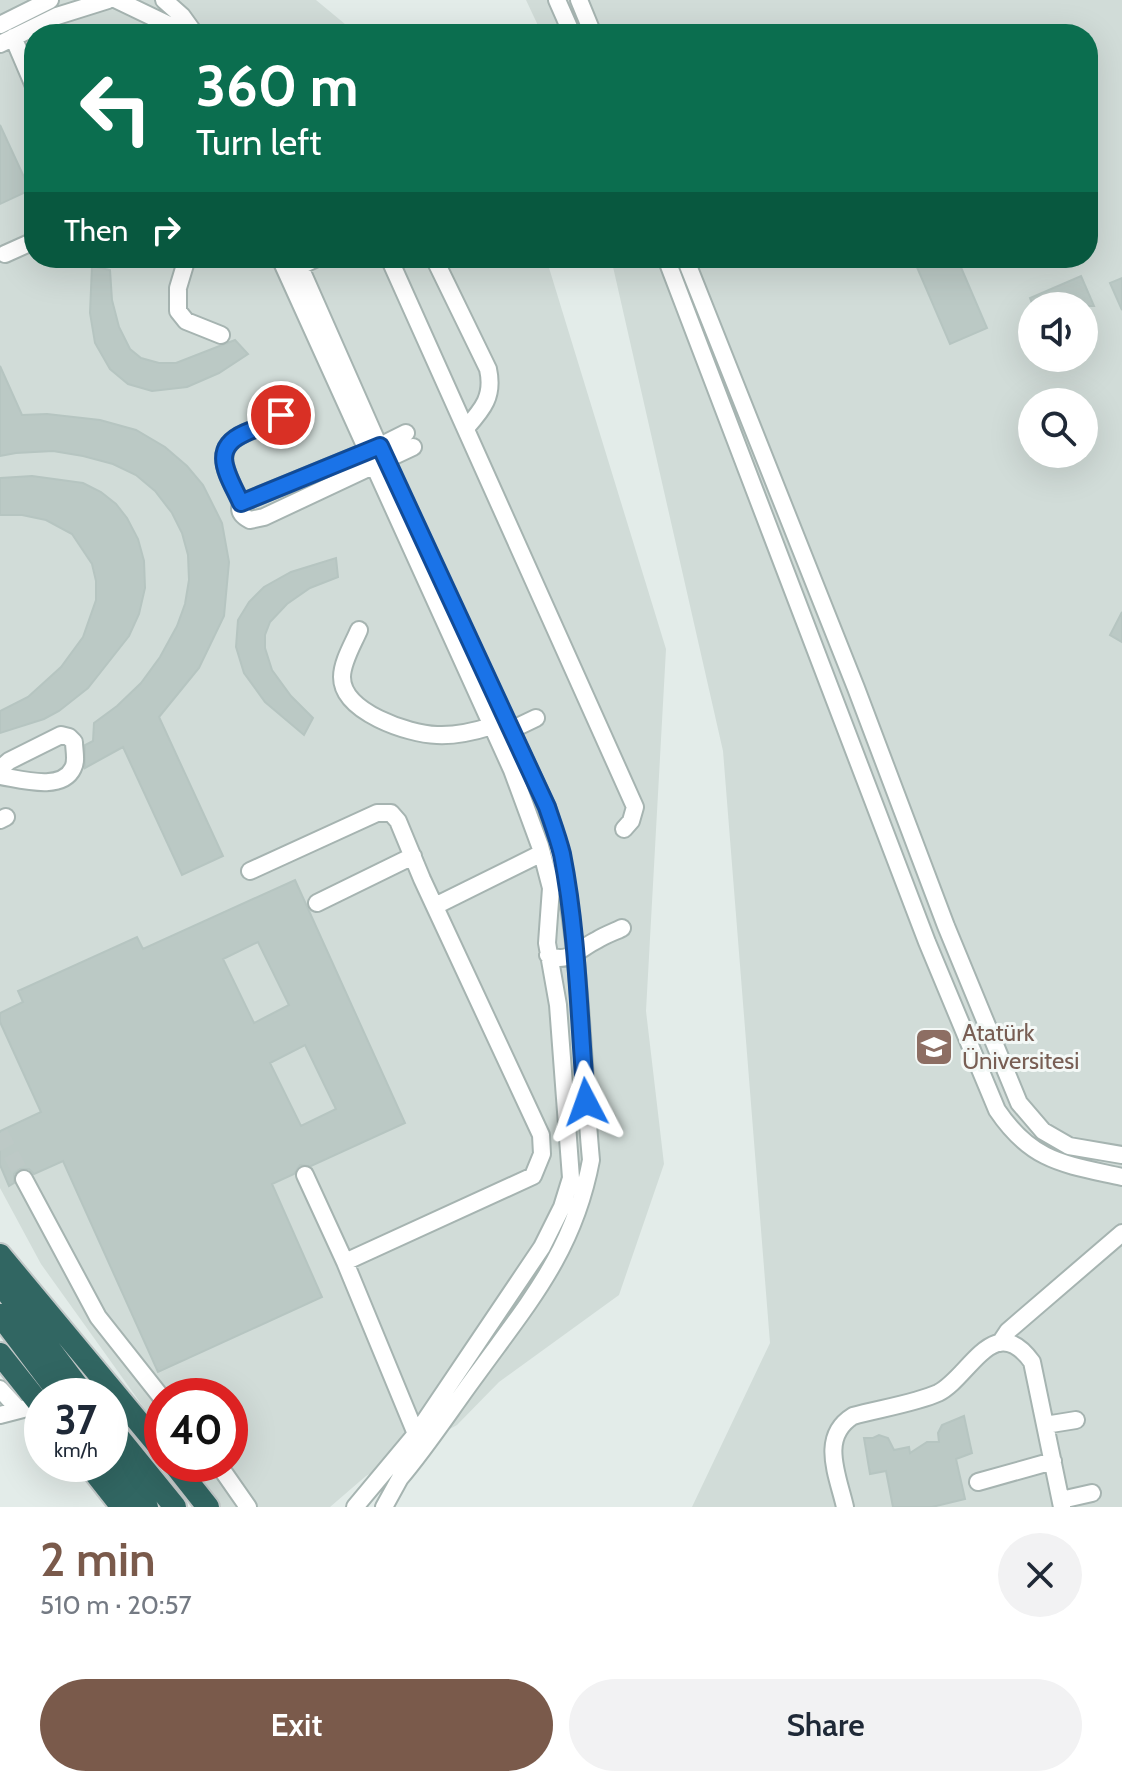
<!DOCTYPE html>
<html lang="en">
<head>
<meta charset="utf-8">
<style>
  :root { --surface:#fff; --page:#f2f2f3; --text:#1f2937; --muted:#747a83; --accent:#7a5a4b }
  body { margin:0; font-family:Cabin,sans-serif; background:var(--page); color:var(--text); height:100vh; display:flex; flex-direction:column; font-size:30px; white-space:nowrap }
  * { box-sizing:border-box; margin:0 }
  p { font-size:26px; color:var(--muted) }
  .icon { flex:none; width:44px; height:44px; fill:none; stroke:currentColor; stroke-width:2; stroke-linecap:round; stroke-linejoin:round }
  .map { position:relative; height:1507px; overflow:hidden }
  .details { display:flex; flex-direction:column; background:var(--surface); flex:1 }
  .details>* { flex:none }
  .guide { position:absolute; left:24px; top:24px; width:1074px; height:244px; border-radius:32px; box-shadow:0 8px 32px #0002; background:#0b6e4f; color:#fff; overflow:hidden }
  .buttons { position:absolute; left:1018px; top:292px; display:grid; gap:16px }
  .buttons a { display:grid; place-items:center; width:80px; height:80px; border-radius:50%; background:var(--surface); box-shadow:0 8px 32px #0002; font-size:40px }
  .speed { position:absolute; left:24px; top:1378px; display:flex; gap:16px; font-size:40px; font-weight:700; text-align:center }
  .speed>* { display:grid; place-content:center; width:104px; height:104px; border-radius:50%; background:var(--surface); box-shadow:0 8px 32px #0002; line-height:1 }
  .speed small { font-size:20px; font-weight:400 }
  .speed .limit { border:12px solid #d22; background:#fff; color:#111 }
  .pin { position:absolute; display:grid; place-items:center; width:68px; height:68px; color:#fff; margin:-34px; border:4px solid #fff; border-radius:50%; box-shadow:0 2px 8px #0007 }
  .me { position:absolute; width:88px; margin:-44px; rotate:356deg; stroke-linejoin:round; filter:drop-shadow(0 0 6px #0008) }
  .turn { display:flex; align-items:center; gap:28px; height:168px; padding:0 40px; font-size:36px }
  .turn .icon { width:104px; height:104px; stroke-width:2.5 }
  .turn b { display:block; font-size:56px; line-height:68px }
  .then { display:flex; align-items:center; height:76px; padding:0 40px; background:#0003; gap:16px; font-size:30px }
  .round { display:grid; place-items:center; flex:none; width:84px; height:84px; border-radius:42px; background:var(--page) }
  .summary { display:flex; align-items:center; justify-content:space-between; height:136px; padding:0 40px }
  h1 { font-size:48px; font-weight:600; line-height:60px; color:var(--accent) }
  .action { display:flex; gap:16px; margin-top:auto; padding:16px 40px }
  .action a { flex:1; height:92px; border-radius:48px; background:var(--accent); color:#fff; font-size:32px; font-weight:600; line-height:92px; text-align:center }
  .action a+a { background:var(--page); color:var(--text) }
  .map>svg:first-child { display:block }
  .built { fill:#d1dcd8; fill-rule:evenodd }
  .building { fill:#bbc9c5; stroke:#b6c5c1; stroke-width:2; fill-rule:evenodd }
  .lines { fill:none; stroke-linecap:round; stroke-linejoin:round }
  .minor-tunnel { stroke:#bdc9c6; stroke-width:16; stroke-dasharray:16 8; stroke-linecap:butt }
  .minor-casing { stroke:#a6b4b1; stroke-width:20 }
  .highway-casing { stroke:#c2c8c8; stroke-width:26 }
  .minor { stroke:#fff; stroke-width:16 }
  .highway { stroke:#316662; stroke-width:22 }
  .route-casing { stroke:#114b97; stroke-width:20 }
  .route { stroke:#1a73e8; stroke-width:14 }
  .labels { text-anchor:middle; stroke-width:6; stroke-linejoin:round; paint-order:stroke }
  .education-label { font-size:24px; fill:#785e54; stroke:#f3f8f6; text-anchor:start }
</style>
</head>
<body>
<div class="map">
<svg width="1122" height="1507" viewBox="0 0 1122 1507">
  <rect width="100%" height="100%" fill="#e3ece9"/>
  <path class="built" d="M 0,0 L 316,0 L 357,34 L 34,34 L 34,258 L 546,258 L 666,649 L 646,1011 L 664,1164 L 619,1295 L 499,1382 L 457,1425 L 366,1476 L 330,1507 L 215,1507 L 184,1464 L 230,1464 L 230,1396 L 162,1396 L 162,1433 L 41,1264 L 0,1188 Z
    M 526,0 L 1122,0 L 1122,1507 L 692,1507 L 770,1343 L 723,751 L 611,258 L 1088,258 L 1088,34 L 542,34 ZM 1032,306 L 1084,306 L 1084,358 L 1032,358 ZM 1032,402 L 1084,402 L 1084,454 L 1032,454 Z"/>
  <path class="building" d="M 0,125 L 30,190 L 0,204 Z
    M 913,258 L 957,258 L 987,328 L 950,344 Z
    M 92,266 L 110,270 L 112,300 L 119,327 L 130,349 L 141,358 L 159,363 L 176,363 L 235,340 L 248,354 L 219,373 L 187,387 L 152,391 L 128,384 L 110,369 L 95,343 L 90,313 Z
    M 1081,276 L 1094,306 L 1033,306 L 1030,298 Z
    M 1122,278 L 1122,310 L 1110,283 Z
    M 0,366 L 22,415 L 47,414 L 100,420 L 136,430 L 165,447 L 187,466 L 203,485 L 222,523 L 229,562 L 224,616 L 199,668 L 159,717 L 223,856 L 182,875 L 123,747 L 85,768 L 85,745 L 93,741 L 94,723 L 117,706 L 141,683 L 160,657 L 177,626 L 185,604 L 189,580 L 188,555 L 182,533 L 172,513 L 155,491 L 136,475 L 113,464 L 83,456 L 53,451 L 16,453 L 0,456 Z
    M 32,476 L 83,483 L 101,492 L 116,504 L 127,518 L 138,539 L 144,561 L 145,588 L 139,614 L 129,636 L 88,688 L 59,711 L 44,719 L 0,733 L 0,711 L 28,697 L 61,667 L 83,637 L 96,600 L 96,581 L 92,564 L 72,534 L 46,520 L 22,515 L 0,515 L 0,478 Z
    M 336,558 L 338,577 L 310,588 L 287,604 L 270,622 L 265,635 L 265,648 L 272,670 L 291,696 L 313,718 L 304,735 L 265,702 L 244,673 L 236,647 L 238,620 L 249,602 L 264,587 L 291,572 Z
    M 1122,612 L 1122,642 L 1110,635 Z
    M 295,880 L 405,1123 L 311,1166 L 300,1165 L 294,1174 L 272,1184 L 322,1297 L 158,1372 L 63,1161 L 34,1174 L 29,1169 L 20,1169 L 14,1174 L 14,1183 L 9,1186 L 0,1165 L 0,1131 L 41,1112 L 0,1022 L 0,1013 L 23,1002 L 18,991 L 137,937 L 143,949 ZM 258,942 L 289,1005 L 254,1023 L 223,959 ZM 305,1045 L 336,1109 L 301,1126 L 270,1063 Z
    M 964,1416 L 972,1453 L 956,1459 L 965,1499 L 932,1507 L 893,1507 L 886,1471 L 870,1474 L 864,1438 L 873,1438 L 879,1435 L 888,1438 L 894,1450 L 909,1447 L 910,1453 L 927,1442 L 939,1442 L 938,1433 L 942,1425 Z"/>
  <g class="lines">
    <path class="minor-tunnel" d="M 0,1133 L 24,1179"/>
    <defs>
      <path id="minor" d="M 117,0 L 169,25 L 175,34
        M 164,0 L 182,16 L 195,34
        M 557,0 L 572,34
        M 579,0 L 593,34
        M 0,25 L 50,0
        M 13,37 L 34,86
        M 0,44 L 57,16 L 108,0
        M 5,254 L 34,241
        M 187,258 L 178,288 L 178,311 L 186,321 L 221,335
        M 280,258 L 512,770 L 540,846 L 551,888 L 547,943 L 558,1005 L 571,1178 L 562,1207 L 542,1247 L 416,1434 L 355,1507
        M 296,258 L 405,505 L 547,807 C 582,920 580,1043 591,1160 C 574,1251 529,1302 477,1374 C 451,1409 428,1445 400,1478 L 384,1507
        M 389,258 L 635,807 L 631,821 L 624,829
        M 434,258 L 488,369 C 494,396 483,409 466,428
        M 666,258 L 927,942 L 997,1110 C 1032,1162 1064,1164 1122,1177
        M 685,258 L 856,688 L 946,926 L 1019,1103 L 1043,1131 L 1069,1146 L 1122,1155
        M 300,266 L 317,258
        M270 425a10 10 0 1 1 20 0a10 10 0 1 1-20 0Z
        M 406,433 L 380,446 L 241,503 C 238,512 242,516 250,520 L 264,517 L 413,447
        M 241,503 C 229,476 208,449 245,433 C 254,429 261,426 270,425
        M 359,630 C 353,644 342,662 342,677 C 342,712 408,734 437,735 C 456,736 473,732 492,726
        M 511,730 L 536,718
        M 0,769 L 9,761 L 61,735 L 69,737 L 74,742 C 74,750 77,761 73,768 C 62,792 20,779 0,776
        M 0,820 L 6,817
        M 250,871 L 377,813 L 391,813 L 398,821 L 422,879 L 541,1135 L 542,1154 L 533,1176 L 345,1262 L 416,1434
        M 317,903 L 413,856
        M 435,906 L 542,853
        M 548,955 C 568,965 580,948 597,940 C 605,935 614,932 622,928
        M 305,1175 L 345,1262
        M 24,1179 L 98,1317 L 162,1398
        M 1000,1343 L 1008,1331 L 1122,1233
        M 0,1389 L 19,1410
        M 0,1415 L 27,1408 L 37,1401
        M 1045,1425 L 1076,1420
        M 218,1464 L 248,1507
        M 978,1482 L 1053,1461
        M 1061,1500 L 1092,1493
        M 845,1507 C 838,1476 819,1437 853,1416 C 878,1409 916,1403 938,1393 C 969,1378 994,1309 1032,1362 L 1062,1507"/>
      <path id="highway" d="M 0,1255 L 162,1450
        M 0,1283 L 85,1396
        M 0,1315 L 61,1396
        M 0,1354 L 42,1407
        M 110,1427 L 175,1507
        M 110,1460 L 147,1507
        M 88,1464 L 122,1507
        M 174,1464 L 208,1507"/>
    </defs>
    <use href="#minor" class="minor-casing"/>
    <use href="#highway" class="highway-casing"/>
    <use href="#minor" class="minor"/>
    <use href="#highway" class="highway"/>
  </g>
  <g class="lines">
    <defs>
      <path id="route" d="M 281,415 L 275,416 L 270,425 C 261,426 254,429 245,433 C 208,449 229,476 241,503 L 380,446 L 547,807 C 552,822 558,838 562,854 C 578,935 579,1020 586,1102"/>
    </defs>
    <use href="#route" class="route-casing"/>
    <use href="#route" class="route"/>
  </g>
  <defs>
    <symbol id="university-square" viewBox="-11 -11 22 22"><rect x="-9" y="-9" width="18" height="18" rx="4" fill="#8d6e63" stroke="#f3f8f6"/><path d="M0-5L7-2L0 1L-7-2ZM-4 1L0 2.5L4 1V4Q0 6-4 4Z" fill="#fff"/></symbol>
  </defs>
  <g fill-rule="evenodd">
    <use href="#university-square" x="912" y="1025" width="44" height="44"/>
  </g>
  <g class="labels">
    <g class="education-label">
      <text x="962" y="1041">Atatürk<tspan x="962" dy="28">Üniversitesi</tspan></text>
    </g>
  </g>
</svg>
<div class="buttons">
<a><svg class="icon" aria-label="sound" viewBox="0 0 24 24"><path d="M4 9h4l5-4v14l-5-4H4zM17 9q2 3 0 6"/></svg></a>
<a><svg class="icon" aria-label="search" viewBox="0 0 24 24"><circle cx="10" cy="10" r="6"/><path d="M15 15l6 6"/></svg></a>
</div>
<div class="speed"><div>37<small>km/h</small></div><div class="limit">40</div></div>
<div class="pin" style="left:281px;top:415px;background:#d93025"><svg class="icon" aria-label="arrive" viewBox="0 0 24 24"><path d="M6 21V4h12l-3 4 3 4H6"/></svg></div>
<svg class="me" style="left:586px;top:1102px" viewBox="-20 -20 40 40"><path d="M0-17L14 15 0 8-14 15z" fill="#1a73e8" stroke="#fff" stroke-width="4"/></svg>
<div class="guide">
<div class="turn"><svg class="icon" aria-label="left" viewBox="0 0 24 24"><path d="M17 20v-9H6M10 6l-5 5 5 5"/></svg><div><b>360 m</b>Turn left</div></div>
<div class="then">Then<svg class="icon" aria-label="right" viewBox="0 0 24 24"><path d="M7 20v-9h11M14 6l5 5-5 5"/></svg></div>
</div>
</div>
<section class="details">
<div class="summary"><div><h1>2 min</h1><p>510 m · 20:57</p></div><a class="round"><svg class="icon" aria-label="close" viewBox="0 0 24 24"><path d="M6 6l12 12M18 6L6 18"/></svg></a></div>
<div class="action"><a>Exit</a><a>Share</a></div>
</section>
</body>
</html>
